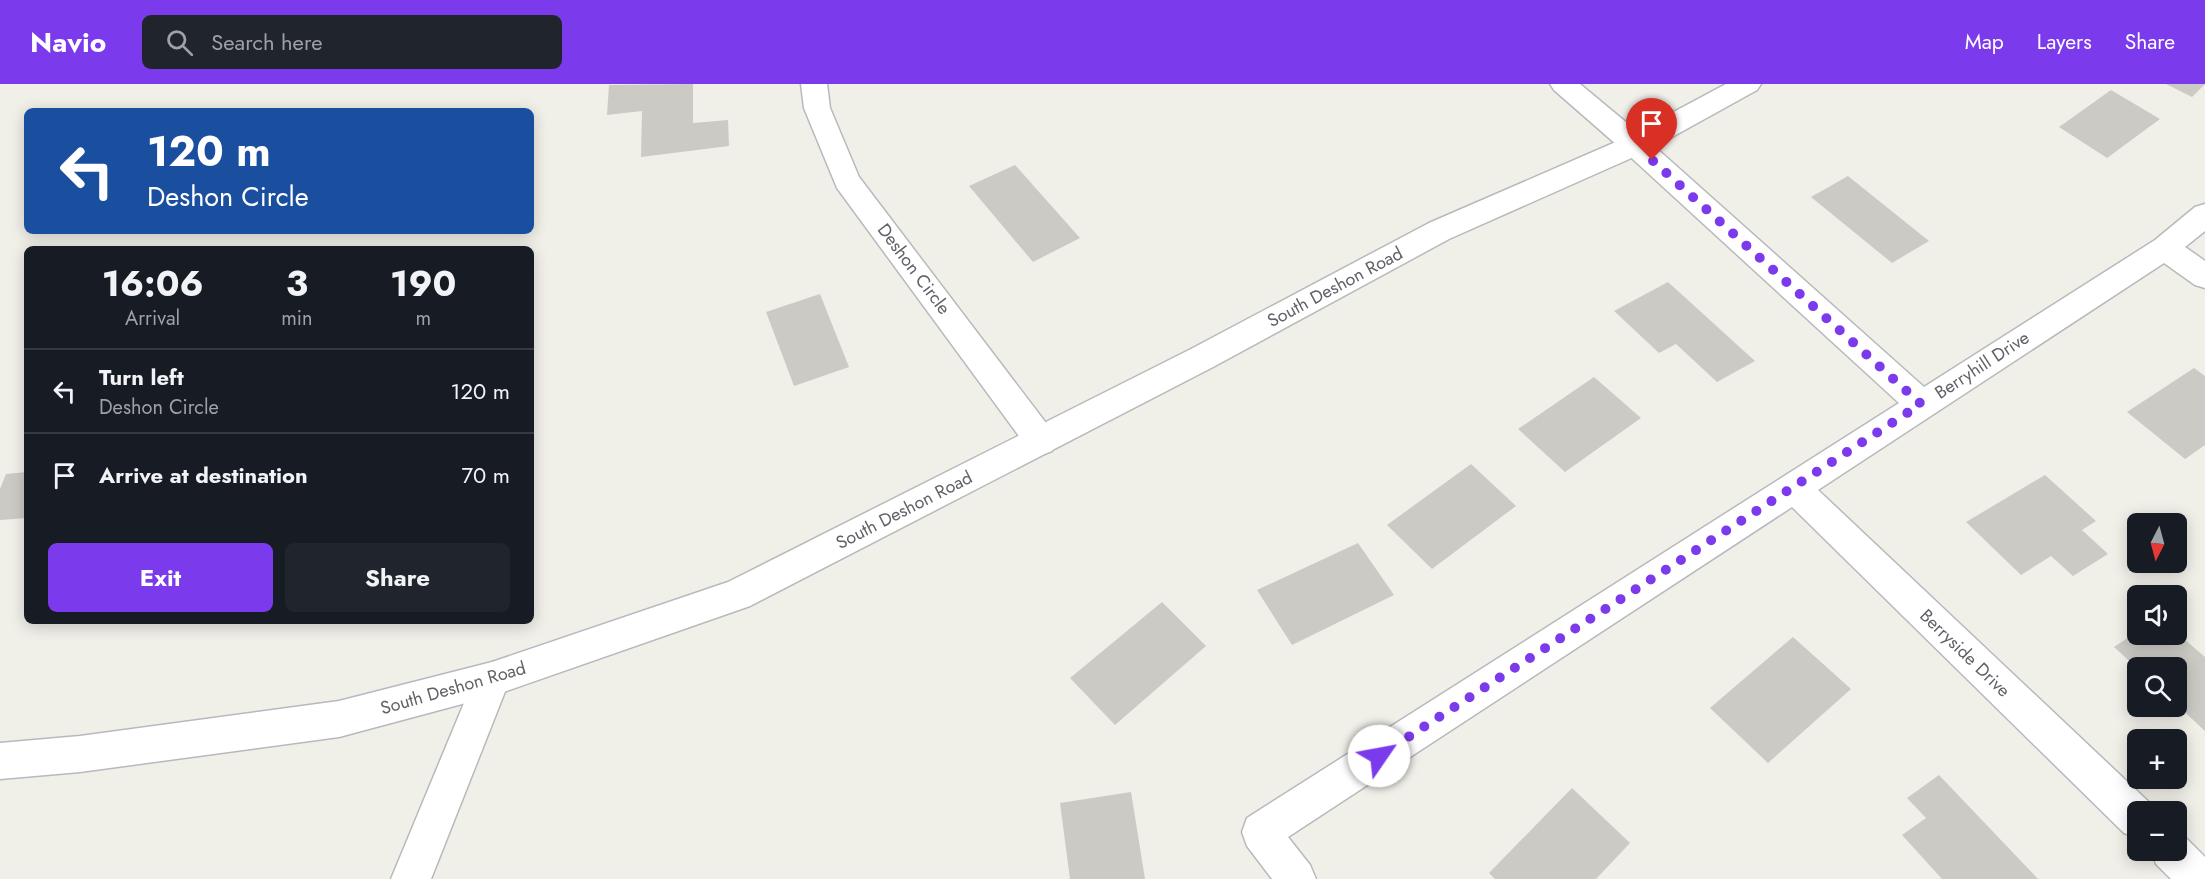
<!DOCTYPE html>
<html lang="en">
<head>
<meta charset="utf-8">
<style>
  :root { --surface:#171b24; --page:#20242c; --text:#f1f3f6; --muted:#9ea1a6; --line:#363941; --accent:#7c3aed }
  body { margin:0; font-family:Jost,sans-serif; background:var(--page); color:var(--text); height:100vh; display:flex; flex-direction:column; font-size:22px; white-space:nowrap }
  * { box-sizing:border-box; margin:0 }
  p { font-size:20px; color:var(--muted) }
  .icon { flex:none; width:33px; height:33px; fill:none; stroke:currentColor; stroke-width:2; stroke-linecap:round; stroke-linejoin:round }
  .map { position:relative; flex:1; overflow:hidden }
  .side { position:absolute; left:24px; top:162px; width:510px; height:378px; display:flex; flex-direction:column; background:var(--surface); border-radius:9px; box-shadow:0 3px 15px #0003 }
  .side>* { flex:none }
  .guide { position:absolute; left:24px; top:24px; width:510px; height:126px; border-radius:9px; box-shadow:0 3px 15px #0003; background:#1a4fa0; color:#fff; overflow:hidden }
  .needle { width:39px; rotate:186deg }
  .tools { position:absolute; left:2127px; top:429px; display:grid; gap:12px }
  .tools a { display:grid; place-items:center; width:60px; height:60px; border-radius:9px; background:var(--surface); box-shadow:0 3px 15px #0003; font-size:30px }
  .pin { position:absolute; display:grid; place-items:center; width:51px; height:51px; color:#fff; margin:-62px -26px; border-radius:50% 50% 50% 0; rotate:-45deg; box-shadow:0 0 6px #0007 }
  .pin .icon { rotate:45deg }
  .me { position:absolute; width:66px; margin:-33px; rotate:57deg; stroke-linejoin:round; filter:drop-shadow(0 0 4px #0008) }
  .turn { display:flex; align-items:center; gap:21px; height:126px; padding:0 24px; font-size:27px }
  .turn .icon { width:78px; height:78px; stroke-width:2.5 }
  .turn b { display:block; font-size:42px; line-height:51px }
  .eta { display:flex; justify-content:space-evenly; align-items:center; height:102px; text-align:center }
  .eta b { font-size:36px; font-weight:700; line-height:42px }
  .button { display:flex; gap:12px; margin-top:auto; padding:12px 24px }
  .button a { flex:1; height:69px; border-radius:9px; background:var(--accent); color:#fff; font-size:24px; font-weight:700; line-height:69px; text-align:center }
  .button a+a { background:var(--page); color:var(--text) }
  ul { padding:0; list-style:none }
  li { display:flex; align-items:center; gap:18px; height:84px; padding:0 24px; border-top:2px solid var(--line) }
  li div { flex:1 }
  li b { display:block; font-size:22px }
  li em { font-style:normal }
  header { display:flex; align-items:center; gap:36px; box-sizing:border-box; height:84px; padding:0 30px; background:var(--accent); color:#fff }
  header strong { font-size:28px }
  nav { display:flex; gap:33px; margin-inline-start:auto; font-size:21px }
  .search { width:420px; height:54px; background:var(--page); display:flex; align-items:center; gap:15px; box-sizing:border-box; padding:0 21px; border-radius:9px; color:var(--muted); font-size:22px }
  .map>svg:first-child { display:block }
  .building { fill:#cccac4 }
  .lines { fill:none; stroke-linecap:round; stroke-linejoin:round }
  .minor-casing { stroke:#b8b9bd; stroke-width:3 }
  .tertiary-casing { stroke:#b8b9bd; stroke-width:3 }
  .minor { fill:#fff; fill-rule:evenodd }
  .tertiary { fill:#fff; fill-rule:evenodd }
  .route { stroke:#7c3aed; stroke-width:10; stroke-dasharray:0 18 }
  .labels { text-anchor:middle; stroke-width:4.5; stroke-linejoin:round; paint-order:stroke }
  .street-label { font-size:18px; fill:#5f6267; stroke:#fff }
</style>
</head>
<body>
<header>
<strong>Navio</strong>
<div class="search"><svg class="icon" aria-label="search" viewBox="0 0 24 24"><circle cx="10" cy="10" r="6"/><path d="M15 15l6 6"/></svg>Search here</div>
<nav><a>Map</a><a>Layers</a><a>Share</a></nav>
</header>
<div class="map">
<svg width="2205" height="795" viewBox="0 0 2205 795">
  <rect width="100%" height="100%" fill="#f0efe8"/>
  <path class="building" d="M 693,0 L 693,39 L 728,36 L 729,62 L 641,73 L 642,27 L 607,31 L 609,1 Z
    M 2166,0 L 2205,0 L 2192,13 Z
    M 2111,6 L 2160,35 L 2107,74 L 2059,43 Z
    M 1015,81 L 1080,154 L 1033,178 L 969,102 Z
    M 1848,92 L 1929,157 L 1892,179 L 1811,113 Z
    M 1668,198 L 1755,277 L 1717,298 L 1676,260 L 1659,269 L 1614,227 Z
    M 820,210 L 849,283 L 794,302 L 766,228 Z
    M 2194,284 L 2205,292 L 2205,361 L 2185,375 L 2127,328 Z
    M 1594,293 L 1641,334 L 1565,388 L 1518,345 Z
    M 1471,380 L 1516,422 L 1432,485 L 1387,441 Z
    M 27,388 L 27,434 L 0,436 L 0,405 L 6,390 Z
    M 2045,391 L 2096,437 L 2082,446 L 2108,470 L 2073,492 L 2051,472 L 2021,491 L 1966,438 Z
    M 1358,459 L 1394,511 L 1292,561 L 1257,506 Z
    M 1162,518 L 1206,562 L 1115,641 L 1070,594 Z
    M 2138,547 L 2138,550 L 2176,550 L 2176,548 L 2205,573 L 2205,647 L 2176,620 L 2176,584 L 2137,584 L 2114,563 Z
    M 1793,553 L 1851,605 L 1768,679 L 1710,624 Z
    M 1939,691 L 2038,795 L 1942,795 L 1902,751 L 1926,734 L 1907,714 Z
    M 1572,704 L 1630,759 L 1596,795 L 1495,795 L 1489,789 Z
    M 1131,708 L 1145,795 L 1070,795 L 1060,719 Z"/>
  <g class="lines">
    <defs>
      <path id="minor" d="M 801,0 L 827,0 L 830,24 L 859,93 L 1052,347 L 1057,357 L 1052,367 L 1041,371 L 1030,367 L 837,104 L 804,24 Z
        M 1550,0 L 1580,0 L 1645,54 L 1924,303 L 2155,156 L 2195,123 L 2205,120 L 2205,147 L 2185,163 L 2205,177 L 2205,204 L 2195,201 L 2164,179 L 1818,406 L 2152,721 L 2154,728 L 2138,728 L 2138,754 L 2124,749 L 1792,423 L 1288,753 L 1310,781 L 1316,795 L 1272,795 L 1247,762 L 1242,748 L 1247,734 L 1899,319 L 1625,68 L 1554,6 Z
        M 492,578 L 505,583 L 510,595 L 431,795 L 391,795 L 479,583 Z
        M 2176,749 L 2184,752 L 2205,773 L 2205,795 L 2171,795 L 2156,780 L 2151,766 L 2176,766 Z"/>
      <path id="tertiary" d="M 1726,0 L 1761,0 L 1757,6 L 1645,68 L 1449,155 L 1213,283 L 750,522 L 492,612 L 339,653 L 80,688 L 0,695 L 0,659 L 80,652 L 339,617 L 492,578 L 728,498 L 1191,265 L 1429,139 L 1625,54 Z"/>
    </defs>
    <use href="#minor" class="minor-casing"/>
    <use href="#tertiary" class="tertiary-casing"/>
    <use href="#minor" class="minor"/>
    <use href="#tertiary" class="tertiary"/>
  </g>
  <g class="lines">
    <path class="route" d="M 1379,672 L 1921,320 L 1652,76"/>
  </g>
  <g class="labels">
    <g class="street-label">
      <text transform="translate(914 185) rotate(53)" y="6">Deshon Circle</text>
      <text transform="translate(1335 203) rotate(-28)" y="6">South Deshon Road</text>
      <text transform="translate(1982 281) rotate(-33)" y="6">Berryhill Drive</text>
      <text transform="translate(904 426) rotate(-27)" y="6">South Deshon Road</text>
      <text transform="translate(1965 569) rotate(44)" y="6">Berryside Drive</text>
      <text transform="translate(453 604) rotate(-16)" y="6">South Deshon Road</text>
    </g>
  </g>
</svg>
<div class="tools">
<a><svg class="needle" viewBox="-14 -14 28 28"><path d="M0-13l5 13h-10z" fill="#e53935"/><path d="M0 13l5-13h-10z" fill="#9ea1a6"/></svg></a>
<a><svg class="icon" aria-label="sound" viewBox="0 0 24 24"><path d="M4 9h4l5-4v14l-5-4H4zM17 9q2 3 0 6"/></svg></a>
<a><svg class="icon" aria-label="search" viewBox="0 0 24 24"><circle cx="10" cy="10" r="6"/><path d="M15 15l6 6"/></svg></a>
<a>+</a>
<a>−</a>
</div>
<div class="pin" style="left:1652px;top:76px;background:#d93025"><svg class="icon" aria-label="arrive" viewBox="0 0 24 24"><path d="M6 21V4h12l-3 4 3 4H6"/></svg></div>
<svg class="me" style="left:1379px;top:672px" viewBox="-20 -20 40 40"><circle r="19" fill="#fff"/><path d="M0-13L10 11 0 6-10 11z" fill="#7c3aed"/></svg>
<div class="guide">
<div class="turn"><svg class="icon" aria-label="left" viewBox="0 0 24 24"><path d="M17 20v-9H6M10 6l-5 5 5 5"/></svg><div><b>120 m</b>Deshon Circle</div></div>
</div>
<section class="side">
<div class="eta">
<div><b>16:06</b><p>Arrival</p></div>
<div><b>3</b><p>min</p></div>
<div><b>190</b><p>m</p></div>
</div>
<ul>
<li><svg class="icon" aria-label="left" viewBox="0 0 24 24"><path d="M17 20v-9H6M10 6l-5 5 5 5"/></svg><div><b>Turn left</b><p>Deshon Circle</p></div><em>120 m</em></li>
<li><svg class="icon" aria-label="arrive" viewBox="0 0 24 24"><path d="M6 21V4h12l-3 4 3 4H6"/></svg><div><b>Arrive at destination</b></div><em>70 m</em></li>
</ul>
<div class="button"><a>Exit</a><a>Share</a></div>
</section>
</div>
</body>
</html>
